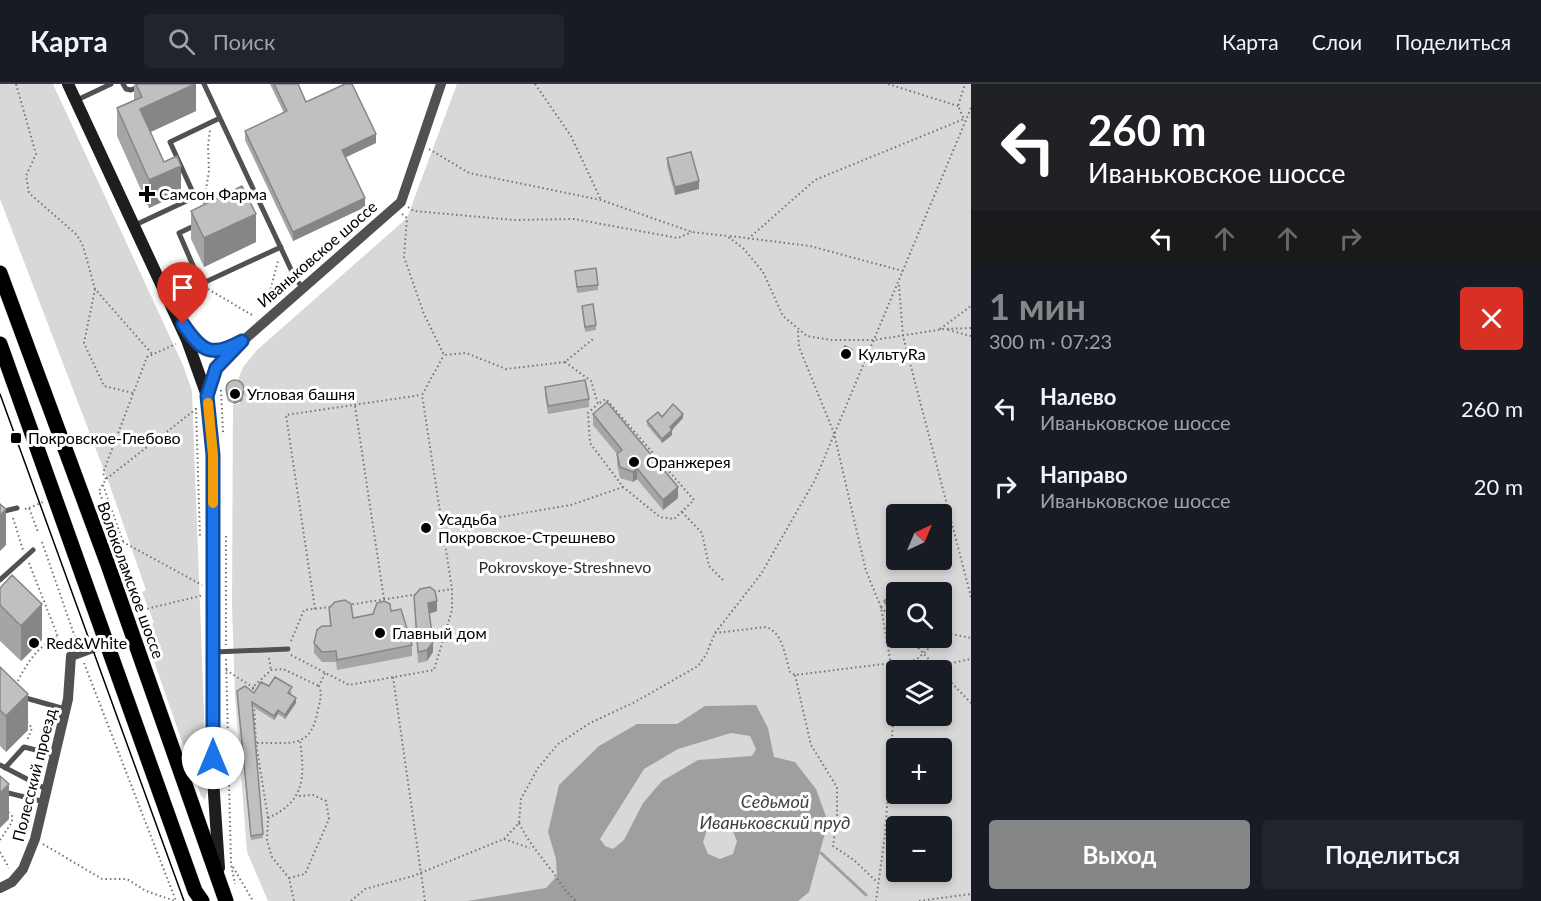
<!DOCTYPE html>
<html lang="ru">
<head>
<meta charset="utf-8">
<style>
  :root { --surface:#171b24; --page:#20242c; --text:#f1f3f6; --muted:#9ea1a6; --line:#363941; --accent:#858687 }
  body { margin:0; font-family:Lato,sans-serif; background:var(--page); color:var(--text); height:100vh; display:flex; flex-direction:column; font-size:22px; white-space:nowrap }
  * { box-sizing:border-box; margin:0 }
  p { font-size:20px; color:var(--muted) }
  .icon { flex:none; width:33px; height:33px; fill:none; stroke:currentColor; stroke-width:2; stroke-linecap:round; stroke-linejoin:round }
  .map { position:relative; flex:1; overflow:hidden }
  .panel { display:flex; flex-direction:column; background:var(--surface); width:570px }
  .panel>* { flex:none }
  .guide { background:#202124; color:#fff; overflow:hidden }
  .needle { width:39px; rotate:44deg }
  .tools { position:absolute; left:886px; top:420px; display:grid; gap:12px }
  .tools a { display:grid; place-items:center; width:66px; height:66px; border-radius:6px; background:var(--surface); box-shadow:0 3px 9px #0003; font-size:30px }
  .pin { position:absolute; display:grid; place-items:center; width:51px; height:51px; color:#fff; margin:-62px -26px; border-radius:50% 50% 50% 0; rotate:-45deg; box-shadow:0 0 6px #0007 }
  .pin .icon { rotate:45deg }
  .me { position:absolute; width:66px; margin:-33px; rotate:0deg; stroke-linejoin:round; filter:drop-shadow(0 0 4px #0008) }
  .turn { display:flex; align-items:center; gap:21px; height:126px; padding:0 18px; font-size:27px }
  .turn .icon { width:78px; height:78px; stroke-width:2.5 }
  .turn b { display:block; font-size:42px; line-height:51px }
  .lanes { display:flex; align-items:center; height:57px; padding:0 18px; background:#0003; justify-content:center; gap:30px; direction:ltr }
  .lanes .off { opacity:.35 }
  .round { display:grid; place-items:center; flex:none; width:63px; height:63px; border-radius:6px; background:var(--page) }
  .headline { display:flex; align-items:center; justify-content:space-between; height:102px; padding:0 18px }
  h1 { font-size:36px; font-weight:700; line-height:45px; color:var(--accent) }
  .cta { display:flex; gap:12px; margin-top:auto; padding:12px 18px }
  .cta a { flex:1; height:69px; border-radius:6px; background:var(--accent); color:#fff; font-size:24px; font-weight:700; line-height:69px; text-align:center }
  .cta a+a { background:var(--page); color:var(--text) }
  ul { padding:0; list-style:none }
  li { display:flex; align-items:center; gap:18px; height:78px; padding:0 18px }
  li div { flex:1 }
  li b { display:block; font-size:22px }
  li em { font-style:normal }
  header { display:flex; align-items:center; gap:36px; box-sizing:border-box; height:84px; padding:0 30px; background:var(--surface); border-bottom:2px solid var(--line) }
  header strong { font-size:28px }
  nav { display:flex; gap:33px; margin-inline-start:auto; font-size:21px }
  .search { width:420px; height:54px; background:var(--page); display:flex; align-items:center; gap:15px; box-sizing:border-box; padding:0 21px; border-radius:6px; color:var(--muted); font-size:22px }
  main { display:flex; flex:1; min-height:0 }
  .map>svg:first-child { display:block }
  .green { fill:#d8d8d8; fill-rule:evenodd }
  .water { fill:#9f9f9f; fill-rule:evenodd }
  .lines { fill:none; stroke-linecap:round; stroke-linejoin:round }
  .stream { stroke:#9f9f9f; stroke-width:3 }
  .primary-casing { stroke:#dbdbdb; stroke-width:16 }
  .path { stroke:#737373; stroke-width:2; stroke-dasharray:1.5 3; stroke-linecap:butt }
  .lane { stroke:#515151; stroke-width:5 }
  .street { stroke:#515151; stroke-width:10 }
  .secondary { stroke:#1e1e1e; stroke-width:12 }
  .primary { stroke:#000; stroke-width:15 }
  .tram { stroke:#000; stroke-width:1.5 }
  .wall { fill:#a5a5a5 }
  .shaded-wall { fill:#868686 }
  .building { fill:#c0c0c0; stroke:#868686; stroke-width:1.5 }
  .route-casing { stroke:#114b97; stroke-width:15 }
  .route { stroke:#1a73e8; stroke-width:10 }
  .slow { stroke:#f59e0b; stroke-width:10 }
  .poi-dot { fill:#000; stroke:#fff; stroke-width:2 }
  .labels { text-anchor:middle; stroke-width:6; stroke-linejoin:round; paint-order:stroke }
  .poi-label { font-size:16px; fill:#000; stroke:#fff; text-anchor:start }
  .street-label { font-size:16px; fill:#000; stroke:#fff }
  .park-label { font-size:16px; fill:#2f2f2f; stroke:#fff }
  .water-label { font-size:18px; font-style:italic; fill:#404040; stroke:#fff }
</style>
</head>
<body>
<header>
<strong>Карта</strong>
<div class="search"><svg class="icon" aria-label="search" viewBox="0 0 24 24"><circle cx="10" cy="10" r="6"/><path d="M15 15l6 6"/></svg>Поиск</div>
<nav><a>Карта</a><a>Слои</a><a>Поделиться</a></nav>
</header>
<main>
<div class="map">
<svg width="971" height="817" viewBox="0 0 971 817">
  <rect width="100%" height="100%" fill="#fff"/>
  <path class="green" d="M 0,0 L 53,0 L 183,281 L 192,307 L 207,709 L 205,716 L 201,712 L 142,543 L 154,539 L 142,508 L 146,506 L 110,402 L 0,115 Z
    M 457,0 L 971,0 L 971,817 L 268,817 L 247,768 L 235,612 L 232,522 L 233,321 L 240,319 L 244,312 L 243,306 L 236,301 L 243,283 L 257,266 L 407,134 ZM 897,430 L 942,430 L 942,476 L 897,476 ZM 897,508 L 942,508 L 942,554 L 897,554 ZM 897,586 L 942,586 L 942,632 L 897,632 ZM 897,664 L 942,664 L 942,710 L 897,710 ZM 897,742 L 942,742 L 942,788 L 897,788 Z"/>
  <path class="water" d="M 756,621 L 768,644 L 774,673 L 795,678 L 816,705 L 828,738 L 809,808 L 798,817 L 467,817 L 546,804 L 557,792 L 556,775 L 548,748 L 559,701 L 599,662 L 637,640 L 677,640 L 705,622 ZM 731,649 L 750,652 L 756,665 L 752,672 L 698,676 L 662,697 L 643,719 L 624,756 L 613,765 L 605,762 L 600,755 L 644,685 L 678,665 ZM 720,740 L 732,745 L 737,757 L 733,770 L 720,775 L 708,770 L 703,758 L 707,746 Z"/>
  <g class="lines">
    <path class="stream" d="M 821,769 L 866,811"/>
    <defs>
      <path id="primary" d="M 0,189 L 108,481 L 226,817
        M 0,260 L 195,807 L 202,817"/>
    </defs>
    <use href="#primary" class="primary-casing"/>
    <path class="path" d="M 16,0 L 36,70 L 26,92 L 29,109 L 77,151 L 83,162 L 95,205 L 153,271
      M 535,0 L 571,52 L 601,116
      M 888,0 L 958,22
      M 429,65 L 469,89 L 601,116 L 692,148 L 727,152 L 744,165 L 763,188 L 783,232 L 807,252 L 831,256 L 874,256 L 944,245 L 971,244
      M 408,123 L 414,127 L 514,136 L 574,135 L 678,154 L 692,148
      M 203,124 L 209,87 L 208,62 L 210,46
      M 402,130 L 407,134 L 404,173 L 424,230 L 444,271 L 466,269 L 506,285 L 565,278 L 593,255
      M 730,152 L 810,162 L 903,187
      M 748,155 L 815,96 L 964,35 L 958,22 L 965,0
      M 174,193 L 192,198
      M 899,201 L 903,252 L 971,513
      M 95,205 L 84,259 L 104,302 L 133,309
      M 208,205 L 252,231
      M 267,218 L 278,177
      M 940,245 L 971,222
      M 948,246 L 971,252
      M 798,247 L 799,263 L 834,349 L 866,487 L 881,523 L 891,581 L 895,611 L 885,751 L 876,817
      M 565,278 L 591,297 L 598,320 L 606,315 L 694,416 L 674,435 L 660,433 L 623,403 L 590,359 L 588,329 L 598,320
      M 221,306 L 223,348
      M 355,322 L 384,515
      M 196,324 L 200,454
      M 106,395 L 103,389 L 147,273 L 176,260
      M 103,401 L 123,458
      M 105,423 L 99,407 L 106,395 L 196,325
      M 29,424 L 43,418
      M 25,425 L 29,424 L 38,448
      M 682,428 L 702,449 L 709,482 L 725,498
      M 13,434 L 23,466
      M 108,434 L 118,459 L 123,458 L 202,501
      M 442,443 L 571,421 L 623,403
      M 226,452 L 226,561
      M 42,458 L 77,559
      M 118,459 L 142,526 L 200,512 L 201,510
      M 29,479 L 62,563
      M 434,508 L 452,505
      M 348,521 L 419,510
      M 881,523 L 897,540
      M 315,525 L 286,331 L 421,311
      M 942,548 L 971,554
      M 715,549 L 766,543 C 783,548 785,573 790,588 L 795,591 L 916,576
      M 909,554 L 939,586
      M 291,557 L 304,526 L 330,523
      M 291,571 L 349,601 L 434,586 L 452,526 L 452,505 L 422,311 L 444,271
      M 269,574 L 271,586
      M 226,575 L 231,780 L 235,800
      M 84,579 L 176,817
      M 932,579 L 952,579 L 971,575
      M 226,586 L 254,604
      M 910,586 L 916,576 L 940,554
      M 942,589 L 971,619
      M 795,591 L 811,661 L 837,703 L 837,733 L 833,762 L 854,776 L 877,798
      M 393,593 L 425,817
      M 16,601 C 25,581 38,562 58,552
      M 253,610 L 253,603 L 271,586 L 283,585 L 319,602
      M 254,621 L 256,659 L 268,734 L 267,757 L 272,773 L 289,794 L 294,817
      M 27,638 L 32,644 L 27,657
      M 257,659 C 287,658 310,666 317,630 C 319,620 323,612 319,602 L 326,587
      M 268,734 C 305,717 305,694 300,657
      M 519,739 C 529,759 539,770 552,787 C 560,798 565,808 576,817
      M 504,755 L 530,764
      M 0,756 L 12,738 L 12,732 L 8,728
      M 43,760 L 102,795 L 127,795 L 146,807 L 175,817
      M 0,768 L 9,784
      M 233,783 L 253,817
      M 289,794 L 305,790 L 329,735 L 326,717 L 313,711 L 298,712
      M 351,817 L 365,805 L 413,792 L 504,755 L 519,739 L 521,715 L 538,684 L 558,660 L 590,639 L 635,618 L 698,582 L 706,571 L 715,549 L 761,490 L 815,396 L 971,24
      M 919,817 L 971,810"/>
    <path class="lane" d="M 123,0 L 126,5 L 131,6 L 146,0
      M 204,0 L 295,194 L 302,203
      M 77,16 L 111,0
      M 242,119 L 257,112
      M 135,141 L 195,113 L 170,58 L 220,34
      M 196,141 L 179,149 L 201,200 L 281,163
      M 0,428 L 17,424
      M 0,496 L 33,466
      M 214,568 L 288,565
      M 22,613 L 65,625
      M 0,681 L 46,705
      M 5,684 L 24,663 L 56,671
      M 0,707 L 45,718"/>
    <path class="street" d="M 186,244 L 199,261 L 211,267 L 234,261
      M 207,312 L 216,284 L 228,270 L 401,118 L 441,0
      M 0,804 L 12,798 L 23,785 L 35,755 L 68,615 L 71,572 L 109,558"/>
    <path class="secondary" d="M 68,0 L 187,256 L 207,312 L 213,371 L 213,695 L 219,784"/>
    <use href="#primary" class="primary"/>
    <path class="tram" d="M 0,310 L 184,817"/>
  </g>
  <path class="wall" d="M 134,0 L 196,0 L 196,27 L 150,48 L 164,78 L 181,109 L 149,124 L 117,52 L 117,24 L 134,16 Z
    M 270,0 L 298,0 L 306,18 L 376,59 L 346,73 L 365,123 L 293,157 L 245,56 L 245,47 L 284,29 Z
    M 667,74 L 699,105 L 675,111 L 667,82 Z
    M 191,127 L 256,158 L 204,183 L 191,155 Z
    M 575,187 L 598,201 L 598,206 L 577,209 Z
    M 582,222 L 596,241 L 596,246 L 585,248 Z
    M 841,268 L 852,269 L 848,276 L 841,271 Z
    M 545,303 L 589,315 L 589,323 L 548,330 L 545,311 Z
    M 226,306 L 244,309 L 242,317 L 234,320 L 228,317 L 226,311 Z
    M 593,330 L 678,414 L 663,426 L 637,395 L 633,398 L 620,394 L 617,380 L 617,370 L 593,341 Z
    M 662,333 L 683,334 L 672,346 L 672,351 L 662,359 L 647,341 L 647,337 Z
    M 0,504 L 42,556 L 21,577 L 0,557 Z
    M 414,512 L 437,527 L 429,530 L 433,568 L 427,577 L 418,579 Z
    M 897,513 L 894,531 L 884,519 L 884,517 Z
    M 329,524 L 353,534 L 391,527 L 412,561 L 412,572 L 337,586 L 336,578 L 322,578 L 314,569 L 314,559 L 330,542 Z
    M 0,583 L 28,646 L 6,668 L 0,662 Z
    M 269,602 L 292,608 L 290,611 L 296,619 L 285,635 L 278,630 L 274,636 L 252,622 L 263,754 L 251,756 L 237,611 L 254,609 Z"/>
  <path class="shaded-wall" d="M 195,0 L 196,0 L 196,27 L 140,53 L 140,25 Z
    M 376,50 L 376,59 L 342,75 L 342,66 Z
    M 181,82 L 181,109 L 149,124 L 149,96 Z
    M 699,97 L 699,105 L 675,111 L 675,103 Z
    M 365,114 L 365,123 L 293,157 L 293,148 Z
    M 256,130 L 256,158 L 204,183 L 204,154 Z
    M 244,303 L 244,309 L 242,317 L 234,320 L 234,315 Z
    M 683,330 L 683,334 L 670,348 L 670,343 Z
    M 672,346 L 672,351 L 662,359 L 662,355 Z
    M 637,384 L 637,395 L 633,398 L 633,388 Z
    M 678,403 L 678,414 L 663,426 L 663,416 Z
    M 6,425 L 6,461 L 0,467 L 0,432 Z
    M 437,517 L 437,527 L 428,530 L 428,519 Z
    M 42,520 L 42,556 L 21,577 L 21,542 Z
    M 433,558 L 433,568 L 427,577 L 427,566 Z
    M 28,610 L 28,646 L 6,668 L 6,632 Z
    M 296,614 L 296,619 L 285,635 L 285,631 Z
    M 278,626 L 278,630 L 274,636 L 274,632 Z
    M 9,700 L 9,735 L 0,744 L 0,709 Z"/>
  <path class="building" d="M 136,0 L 195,0 L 140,25 L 164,78 L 177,72 L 181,82 L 149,96 L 117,24 L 142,13 Z
    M 274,0 L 298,0 L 306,18 L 345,0 L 352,0 L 376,50 L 342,66 L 365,114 L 293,148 L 245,47 L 287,27 Z
    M 691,68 L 699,97 L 675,103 L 667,74 Z
    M 242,102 L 256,130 L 204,154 L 191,127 Z
    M 596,184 L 598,201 L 577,203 L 575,187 Z
    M 593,220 L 596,241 L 585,243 L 582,222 Z
    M 845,262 L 852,266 L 848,273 L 841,268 Z
    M 585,296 L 589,315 L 548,322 L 545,303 Z
    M226 305a9 9 0 1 1 18 0a9 9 0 1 1-18 0Z
    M 607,318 L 678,403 L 663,416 L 637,384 L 633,388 L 620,383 L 617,370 L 622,366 L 593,330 Z
    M 673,320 L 683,330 L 670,343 L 672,346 L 662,355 L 647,337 L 658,328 L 662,333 Z
    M 0,420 L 6,425 L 0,432 Z
    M 12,491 L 42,520 L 21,542 L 0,521 L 0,504 Z
    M 430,503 L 435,507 L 437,517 L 428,519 L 433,558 L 427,566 L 418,568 L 414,512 L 420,505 Z
    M 893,509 L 897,513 L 897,525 L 894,528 L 884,517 Z
    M 345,516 L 351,520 L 353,534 L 373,530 L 377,519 L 384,517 L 390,520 L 391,527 L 401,525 L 412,561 L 337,576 L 336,567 L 322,568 L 314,559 L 317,546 L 322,542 L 331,542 L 329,524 L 335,518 Z
    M 0,583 L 28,610 L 6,632 L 0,626 Z
    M 275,593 L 292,603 L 288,609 L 296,614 L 285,631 L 278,626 L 274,632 L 252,618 L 263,750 L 251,752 L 237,607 L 245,602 L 254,609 L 261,598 L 269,602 Z
    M 0,692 L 9,700 L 0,709 Z"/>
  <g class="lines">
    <defs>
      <path id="route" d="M 183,240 C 202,268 211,274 242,257 L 216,284 L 207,312 L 213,371 L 213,674"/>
    </defs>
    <use href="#route" class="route-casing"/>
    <use href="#route" class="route"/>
    <path class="slow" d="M 208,319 L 213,371 L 213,419"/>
  </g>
  <g class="poi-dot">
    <path d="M144 101h6v6h6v6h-6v6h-6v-6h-6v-6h6z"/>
    <circle cx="846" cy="270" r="6"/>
    <circle cx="235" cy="310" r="6"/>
    <rect x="10" y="348" width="12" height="12" rx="3"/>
    <circle cx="634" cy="378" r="6"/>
    <circle cx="426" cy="444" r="6"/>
    <circle cx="380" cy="549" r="6"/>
    <circle cx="34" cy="559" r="6"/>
  </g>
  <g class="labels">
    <g class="poi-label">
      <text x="159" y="116">Самсон Фарма</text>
      <text x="858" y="276">КультуRа</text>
      <text x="247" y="316">Угловая башня</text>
      <text x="28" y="360">Покровское-Глебово</text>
      <text x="646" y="384">Оранжерея</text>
      <text x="438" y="441">Усадьба<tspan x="438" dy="18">Покровское-Стрешнево</tspan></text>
      <text x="392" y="555">Главный дом</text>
      <text x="46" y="565">Red&amp;White</text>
    </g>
    <g class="street-label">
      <text transform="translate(317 170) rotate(-41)" y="6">Иваньковское шоссе</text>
      <text transform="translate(131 496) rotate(70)" y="6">Волоколамское шоссе</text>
      <text transform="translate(34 691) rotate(-76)" y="6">Полесский проезд</text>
    </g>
    <g class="park-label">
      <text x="565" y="489">Pokrovskoye-Streshnevo</text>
    </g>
    <g class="water-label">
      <text x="775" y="724">Седьмой<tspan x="775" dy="21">Иваньковский пруд</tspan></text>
    </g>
  </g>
</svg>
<div class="tools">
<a><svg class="needle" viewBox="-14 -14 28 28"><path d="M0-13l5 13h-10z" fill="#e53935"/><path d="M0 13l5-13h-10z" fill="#9ea1a6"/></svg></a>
<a><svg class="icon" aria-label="search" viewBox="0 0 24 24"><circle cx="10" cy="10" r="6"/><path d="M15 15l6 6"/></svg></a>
<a><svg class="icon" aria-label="layers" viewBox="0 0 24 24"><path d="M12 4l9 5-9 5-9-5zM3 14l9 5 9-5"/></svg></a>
<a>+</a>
<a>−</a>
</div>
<div class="pin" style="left:183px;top:240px;background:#d93025"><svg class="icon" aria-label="arrive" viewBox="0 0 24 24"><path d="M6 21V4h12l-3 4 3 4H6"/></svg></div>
<svg class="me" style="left:213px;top:674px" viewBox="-20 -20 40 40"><circle r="19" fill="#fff"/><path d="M0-13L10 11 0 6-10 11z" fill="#1a73e8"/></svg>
</div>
<section class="panel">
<div class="guide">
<div class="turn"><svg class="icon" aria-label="left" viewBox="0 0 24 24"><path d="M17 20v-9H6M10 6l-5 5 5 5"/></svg><div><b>260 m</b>Иваньковское шоссе</div></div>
<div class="lanes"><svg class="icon" aria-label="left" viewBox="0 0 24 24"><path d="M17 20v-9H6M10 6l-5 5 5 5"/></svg><svg class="icon off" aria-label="ahead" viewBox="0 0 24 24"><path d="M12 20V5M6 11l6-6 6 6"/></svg><svg class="icon off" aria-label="ahead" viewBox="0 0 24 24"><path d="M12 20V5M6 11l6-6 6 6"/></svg><svg class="icon off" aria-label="right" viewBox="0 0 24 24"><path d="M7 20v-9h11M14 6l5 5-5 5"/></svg></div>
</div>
<div class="headline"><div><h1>1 мин</h1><p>300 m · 07:23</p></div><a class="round" style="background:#d93025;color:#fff"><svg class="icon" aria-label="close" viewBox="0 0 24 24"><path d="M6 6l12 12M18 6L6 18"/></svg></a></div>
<ul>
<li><svg class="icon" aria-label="left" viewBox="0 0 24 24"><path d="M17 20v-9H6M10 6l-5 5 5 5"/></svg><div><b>Налево</b><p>Иваньковское шоссе</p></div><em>260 m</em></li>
<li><svg class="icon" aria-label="right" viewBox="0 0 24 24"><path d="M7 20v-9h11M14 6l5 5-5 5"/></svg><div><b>Направо</b><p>Иваньковское шоссе</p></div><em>20 m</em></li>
</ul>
<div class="cta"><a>Выход</a><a>Поделиться</a></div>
</section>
</main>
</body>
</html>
